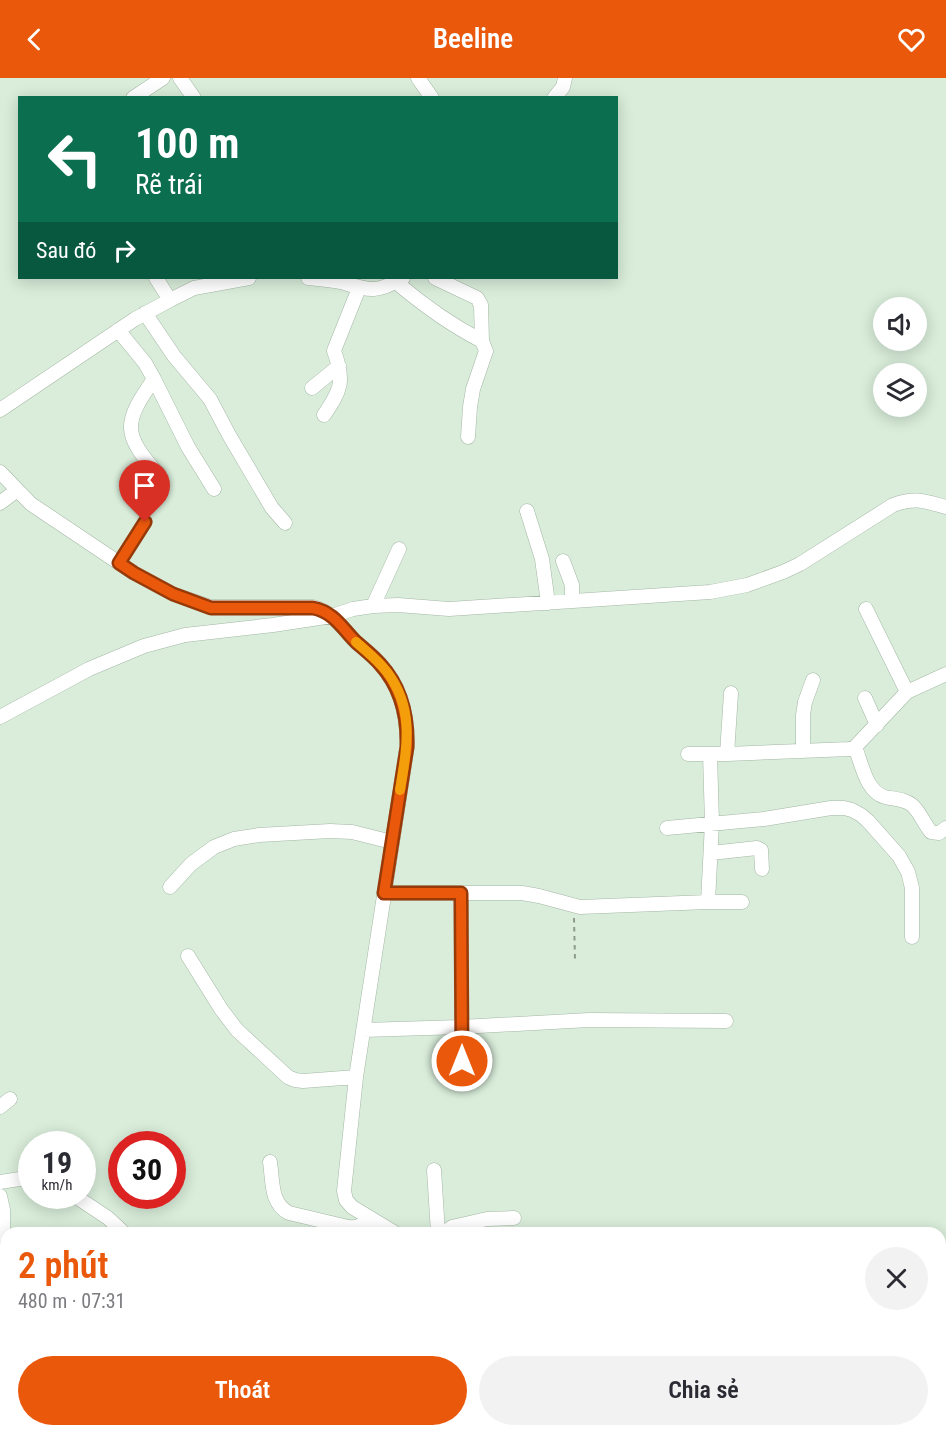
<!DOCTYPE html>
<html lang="vi">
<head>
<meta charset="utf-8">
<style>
  :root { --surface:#fff; --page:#f2f2f3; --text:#2b2b33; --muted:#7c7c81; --accent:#ea580c }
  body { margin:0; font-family:"Roboto Condensed",sans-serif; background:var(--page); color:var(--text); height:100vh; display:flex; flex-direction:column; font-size:22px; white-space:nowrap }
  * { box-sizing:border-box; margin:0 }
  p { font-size:20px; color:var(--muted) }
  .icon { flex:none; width:33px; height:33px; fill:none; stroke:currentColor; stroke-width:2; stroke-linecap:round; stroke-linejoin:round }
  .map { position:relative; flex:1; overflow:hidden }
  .sheet { position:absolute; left:0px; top:1149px; width:946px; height:210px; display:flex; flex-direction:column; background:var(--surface); border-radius:18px 18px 0 0; box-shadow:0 3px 15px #0003 }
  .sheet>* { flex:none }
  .hud { position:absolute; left:18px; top:18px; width:600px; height:183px; border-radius:0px; box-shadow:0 3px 15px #0003; background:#0b6e4f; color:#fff; overflow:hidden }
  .fabs { position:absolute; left:873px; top:219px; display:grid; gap:12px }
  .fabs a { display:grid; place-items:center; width:54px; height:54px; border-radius:50%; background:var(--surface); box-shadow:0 3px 15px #0003; font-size:30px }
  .speed { position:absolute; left:18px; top:1053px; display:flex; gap:12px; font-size:30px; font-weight:700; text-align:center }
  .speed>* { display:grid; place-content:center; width:78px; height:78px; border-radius:50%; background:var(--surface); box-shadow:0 3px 15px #0003; line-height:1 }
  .speed small { font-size:15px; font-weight:400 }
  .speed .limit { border:9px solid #d22; background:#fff; color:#111 }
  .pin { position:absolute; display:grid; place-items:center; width:51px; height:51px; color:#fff; margin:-62px -26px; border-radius:50% 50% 50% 0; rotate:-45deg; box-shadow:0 0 6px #0007 }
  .pin .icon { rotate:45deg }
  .me { position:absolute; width:66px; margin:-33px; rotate:0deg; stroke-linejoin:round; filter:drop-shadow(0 0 4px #0008) }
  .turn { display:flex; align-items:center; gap:21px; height:126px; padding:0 18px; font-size:27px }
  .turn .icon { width:78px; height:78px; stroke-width:2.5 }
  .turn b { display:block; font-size:42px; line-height:51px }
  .then { display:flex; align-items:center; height:57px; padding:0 18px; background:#0003; gap:12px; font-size:22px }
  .round { display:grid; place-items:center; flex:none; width:63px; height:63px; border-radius:32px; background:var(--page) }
  .summary { display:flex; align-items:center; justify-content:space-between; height:102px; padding:0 18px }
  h1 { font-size:36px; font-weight:600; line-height:45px; color:var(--accent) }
  .primary-button { display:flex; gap:12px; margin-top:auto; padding:12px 18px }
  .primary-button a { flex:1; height:69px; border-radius:36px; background:var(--accent); color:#fff; font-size:24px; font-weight:600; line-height:69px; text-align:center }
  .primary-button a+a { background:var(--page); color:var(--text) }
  header { display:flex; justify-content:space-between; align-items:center; height:78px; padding:0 18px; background:var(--accent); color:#fff; font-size:27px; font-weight:600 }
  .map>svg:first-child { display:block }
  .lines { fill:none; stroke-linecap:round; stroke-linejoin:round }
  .minor-casing { stroke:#a4b7a5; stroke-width:15 }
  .path { stroke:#8c9b8d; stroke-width:2; stroke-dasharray:4.5 4.5; stroke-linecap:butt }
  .minor { stroke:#fff; stroke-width:14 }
  .route-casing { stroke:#983908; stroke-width:15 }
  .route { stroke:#ea580c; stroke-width:10 }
  .slow { stroke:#f59e0b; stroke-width:10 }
</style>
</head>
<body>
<header><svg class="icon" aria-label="back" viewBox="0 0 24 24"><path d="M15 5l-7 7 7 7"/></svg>Beeline<svg class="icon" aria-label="heart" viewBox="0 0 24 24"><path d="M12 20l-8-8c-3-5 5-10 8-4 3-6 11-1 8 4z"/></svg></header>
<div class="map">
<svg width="946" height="1359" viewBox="0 0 946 1359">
  <rect width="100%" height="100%" fill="#d9edda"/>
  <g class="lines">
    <defs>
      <path id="minor" d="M 180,0 L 194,20
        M 418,0 L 432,20
        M 133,20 L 163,0
        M 554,20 L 563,9 L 565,0
        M 156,200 L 170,222
        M 308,200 C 319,201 330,202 341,204 C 369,212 375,216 403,200
        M 435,200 L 477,220 L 481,227 L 482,263 L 486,273 L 473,311 L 470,329 L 468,359
        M 396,204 C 423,227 451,247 482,263
        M 145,235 L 174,278 L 210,321 L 229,357 L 272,430 L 285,445
        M 118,252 L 145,285 L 154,301 L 188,369 L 214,411
        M 154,301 C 123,345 122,356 159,397
        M 312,310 L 339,288
        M 0,332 L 135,241 L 170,222 L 194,210 L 249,200
        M 324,337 C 341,312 345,303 334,273 L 335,270 L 359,210
        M 0,394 L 31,426 L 134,495 L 173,516 L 211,529 L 313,529 C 333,534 342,550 356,564 C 364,571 373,578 380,586 C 401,609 408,639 407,669 L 356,999 L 344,1113 L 346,1122 L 352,1129 L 395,1155
        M 0,425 L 17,412
        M 527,433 L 542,481 L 548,525
        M 563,483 L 572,507 L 572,523
        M 119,485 L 145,444
        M 373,528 L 399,471
        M 866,531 L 907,614
        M 865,620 L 877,647
        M 0,639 L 89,591 L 144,568 L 185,557 L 273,547 L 332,538 L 353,531 L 373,528 L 398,527 L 449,531 L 710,514 L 747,507 L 783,494 L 800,486 L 893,427 C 915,419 924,423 946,429
        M 855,669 C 862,686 866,714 885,719 C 894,721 905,721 912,727 C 920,734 924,746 931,754 L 939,755 L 946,750
        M 803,673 L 803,637 L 805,624 L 813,602
        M 688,676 L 710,676
        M 727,676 L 731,615
        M 667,750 L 764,741 L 831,730 L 844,730 L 852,732 L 861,737 L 868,743 L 899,778 L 908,794 L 912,810 L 912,859
        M 711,775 L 757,770 L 761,772 L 762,791
        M 170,809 L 191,786 L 214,769 L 234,761 L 259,757 L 330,753 L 352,754 L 392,764
        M 384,815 L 522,815 L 539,818 L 580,829 L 708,824 L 712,745 L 710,676 L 727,676 L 850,671 L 855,669 L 907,614 L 946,596
        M 461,815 L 462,1000
        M 708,824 L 742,824
        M 188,878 L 221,931 L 237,952 L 288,999 L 295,1002 L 303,1003 L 356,999
        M 363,952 L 461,949 L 589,942 L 726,943
        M 0,1029 L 10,1021
        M 270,1084 C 273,1103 270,1125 289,1135 L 348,1149 C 358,1150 362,1147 369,1140
        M 434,1092 L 438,1155
        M 0,1104 L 32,1099
        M 0,1118 L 3,1132 L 3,1154 L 0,1156
        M 75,1118 L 108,1140 L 124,1155
        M 444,1155 L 452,1149 L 487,1141 L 514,1140
        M 321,1353 L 327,1359
        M 624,1353 L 627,1359
        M 730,1353 L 735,1359
        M 426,1359 L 429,1353
        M 572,1359 L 583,1353"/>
    </defs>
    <use href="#minor" class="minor-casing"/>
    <path class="path" d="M 574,840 L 575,882"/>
    <use href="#minor" class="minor"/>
  </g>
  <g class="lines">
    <defs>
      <path id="route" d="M 145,444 L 119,485 L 134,495 L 173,516 L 211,530 L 313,530 C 334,534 342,550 356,564 C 364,571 373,578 380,586 C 401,609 408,639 407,669 L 384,815 L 461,815 L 462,983"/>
    </defs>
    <use href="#route" class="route-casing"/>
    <use href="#route" class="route"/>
    <path class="slow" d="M 356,564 C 367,574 378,582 387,594 C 415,631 407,669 400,712"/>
  </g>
</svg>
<div class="fabs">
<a><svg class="icon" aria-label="sound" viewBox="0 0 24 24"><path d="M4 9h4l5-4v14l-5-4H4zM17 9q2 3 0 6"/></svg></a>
<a><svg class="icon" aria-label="layers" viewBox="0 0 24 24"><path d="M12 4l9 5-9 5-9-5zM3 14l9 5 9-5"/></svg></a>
</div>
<div class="speed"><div>19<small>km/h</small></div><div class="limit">30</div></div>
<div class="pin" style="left:145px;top:444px;background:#d93025"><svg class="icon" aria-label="arrive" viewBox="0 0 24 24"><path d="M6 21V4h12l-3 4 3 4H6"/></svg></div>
<svg class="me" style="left:462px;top:983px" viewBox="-20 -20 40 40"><circle r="17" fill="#ea580c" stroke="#fff" stroke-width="3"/><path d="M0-11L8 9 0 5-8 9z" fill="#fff"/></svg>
<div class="hud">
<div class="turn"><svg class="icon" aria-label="left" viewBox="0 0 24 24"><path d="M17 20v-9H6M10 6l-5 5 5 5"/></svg><div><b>100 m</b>Rẽ trái</div></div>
<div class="then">Sau đó<svg class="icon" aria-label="right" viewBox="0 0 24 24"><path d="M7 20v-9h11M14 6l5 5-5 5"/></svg></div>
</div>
<section class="sheet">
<div class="summary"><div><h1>2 phút</h1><p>480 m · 07:31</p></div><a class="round"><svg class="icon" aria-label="close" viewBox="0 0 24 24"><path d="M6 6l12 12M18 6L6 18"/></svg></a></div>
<div class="primary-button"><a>Thoát</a><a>Chia sẻ</a></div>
</section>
</div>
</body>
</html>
